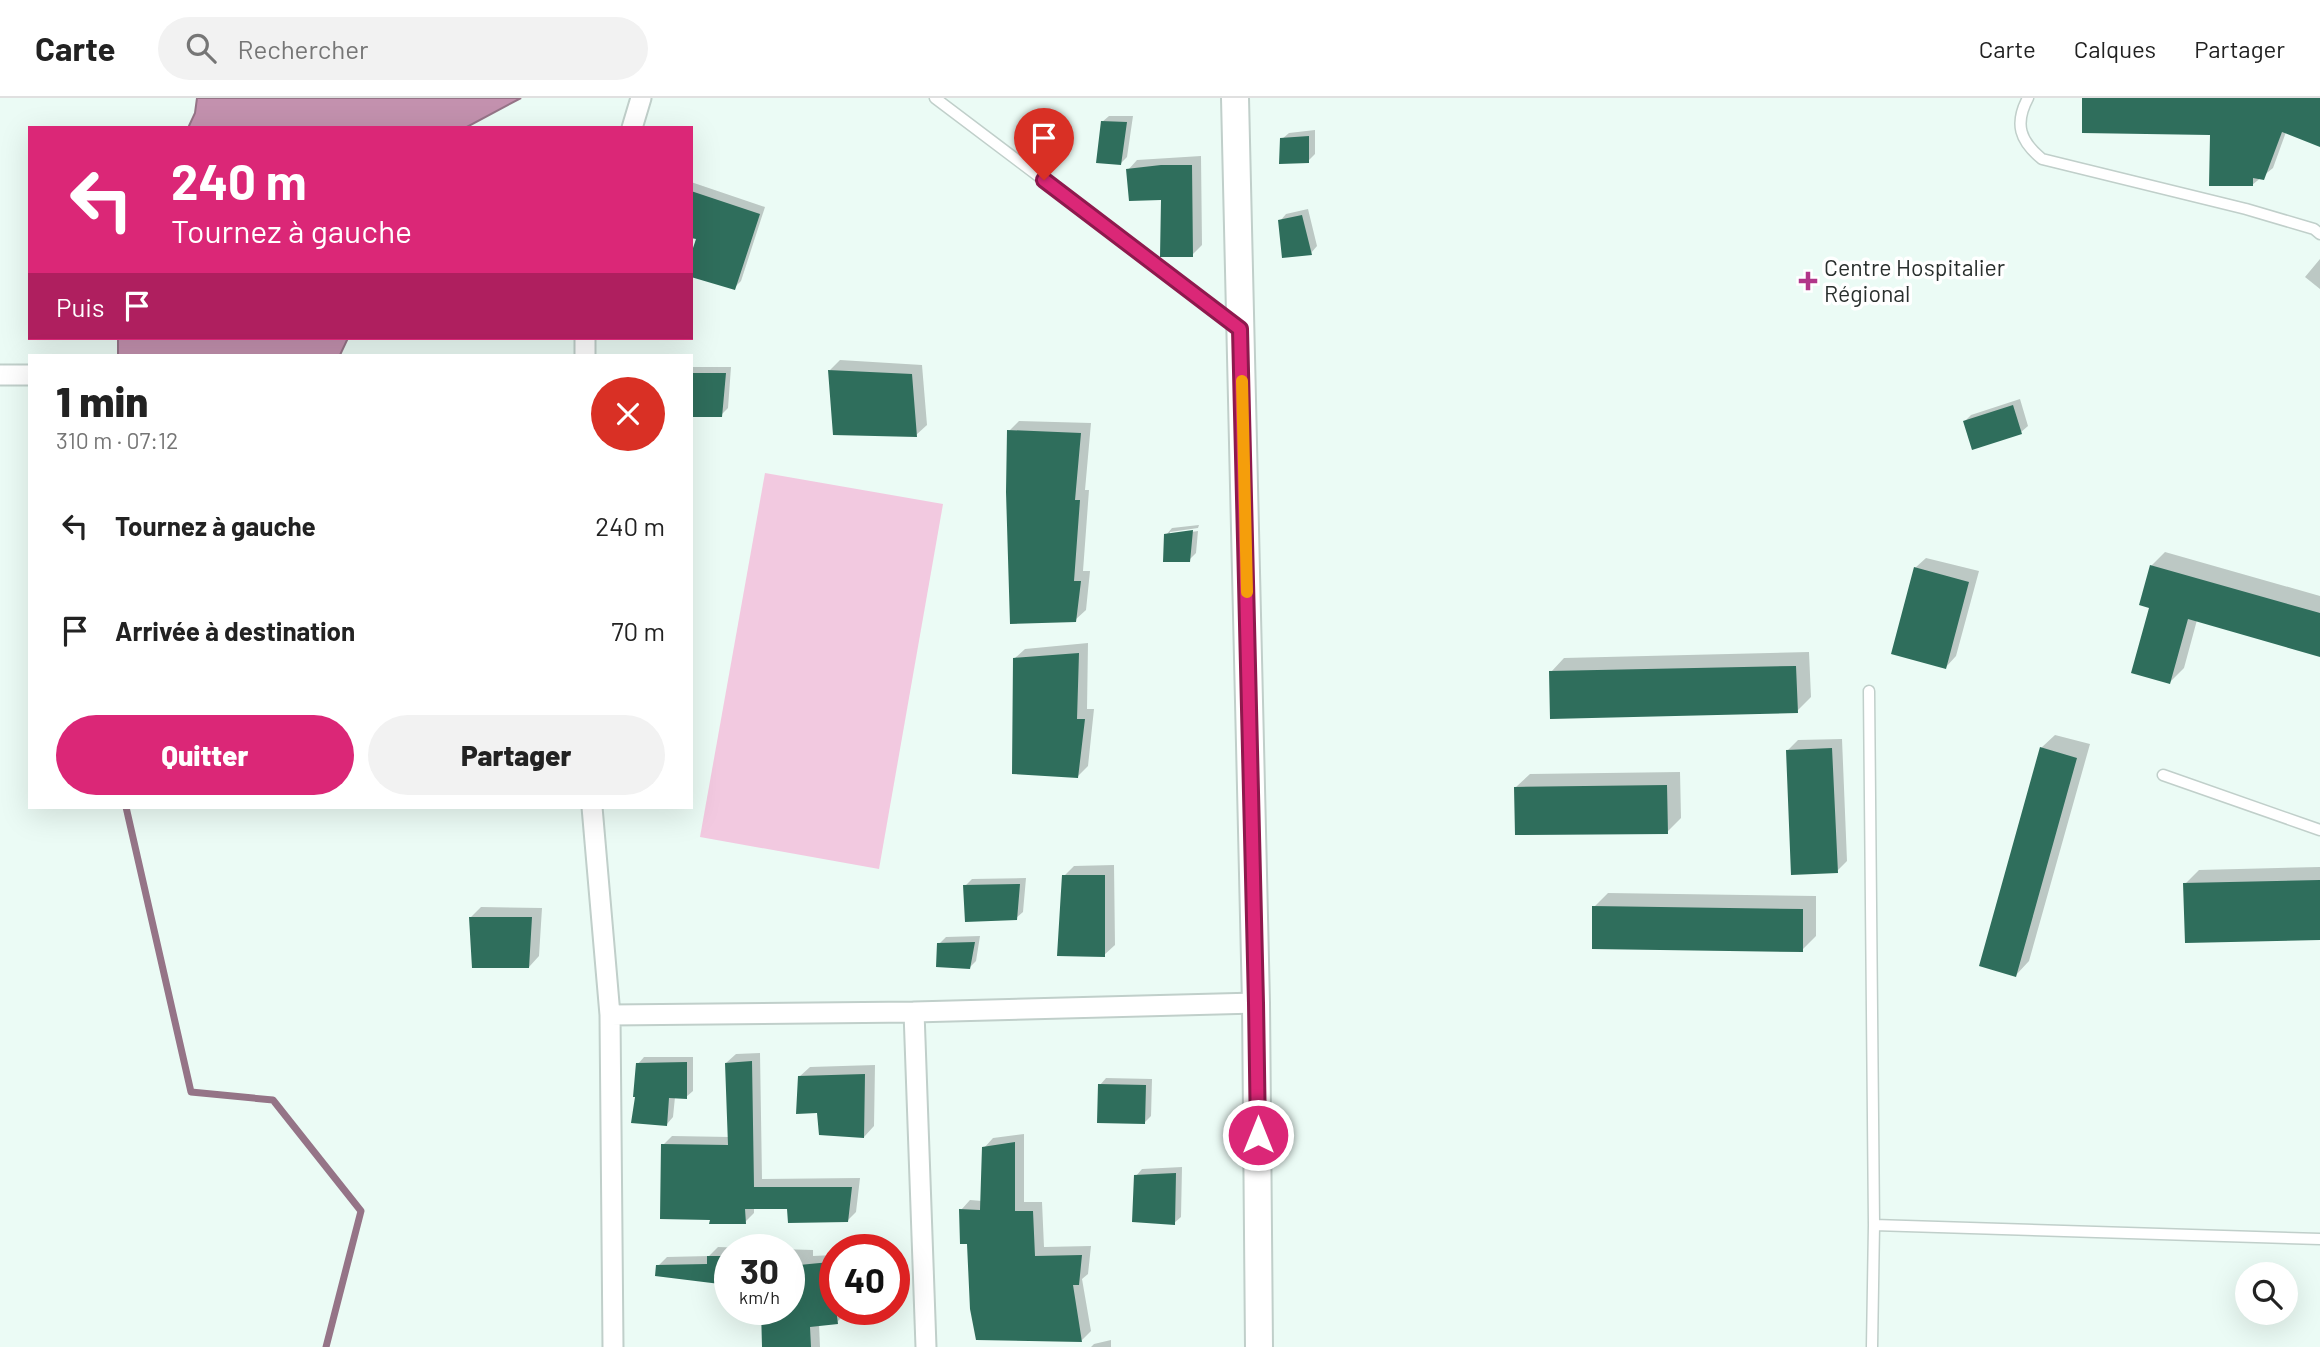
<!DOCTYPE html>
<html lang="fr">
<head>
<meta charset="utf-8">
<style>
  :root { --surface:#fff; --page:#f2f2f2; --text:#222; --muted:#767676; --line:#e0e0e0; --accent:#db2777 }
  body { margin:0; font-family:Barlow,sans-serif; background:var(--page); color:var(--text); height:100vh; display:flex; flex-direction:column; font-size:26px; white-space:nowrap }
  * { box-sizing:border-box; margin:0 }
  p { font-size:23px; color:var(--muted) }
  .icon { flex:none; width:38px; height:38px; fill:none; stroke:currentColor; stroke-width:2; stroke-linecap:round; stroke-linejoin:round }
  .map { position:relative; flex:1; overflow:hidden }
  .details { position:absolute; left:28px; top:256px; width:665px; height:455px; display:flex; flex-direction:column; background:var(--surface); border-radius:0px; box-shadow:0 7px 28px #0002 }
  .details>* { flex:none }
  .guide { position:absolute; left:28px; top:28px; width:665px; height:214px; border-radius:0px; box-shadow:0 7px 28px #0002; background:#db2777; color:#fff; overflow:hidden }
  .controls { position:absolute; left:2235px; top:1164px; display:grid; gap:14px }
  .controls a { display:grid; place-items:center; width:63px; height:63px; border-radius:50%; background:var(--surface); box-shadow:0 7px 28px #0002; font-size:35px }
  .speed { position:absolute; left:714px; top:1136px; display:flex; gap:14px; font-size:35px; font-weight:700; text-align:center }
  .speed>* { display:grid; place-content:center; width:91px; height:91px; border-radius:50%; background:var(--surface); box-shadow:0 7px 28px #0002; line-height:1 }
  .speed small { font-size:18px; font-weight:400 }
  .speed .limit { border:10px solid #d22; background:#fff; color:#111 }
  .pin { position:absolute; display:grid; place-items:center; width:60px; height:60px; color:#fff; margin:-72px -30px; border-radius:50% 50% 50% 0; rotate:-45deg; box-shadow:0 0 7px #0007 }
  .pin .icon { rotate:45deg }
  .me { position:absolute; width:77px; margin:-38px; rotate:0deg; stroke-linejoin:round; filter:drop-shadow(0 0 5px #0008) }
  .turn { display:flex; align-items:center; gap:24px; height:147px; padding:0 28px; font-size:32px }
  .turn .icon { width:91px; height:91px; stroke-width:2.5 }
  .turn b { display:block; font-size:49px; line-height:60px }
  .then { display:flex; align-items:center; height:66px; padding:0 28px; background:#0003; gap:14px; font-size:26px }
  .round { display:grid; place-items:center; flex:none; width:74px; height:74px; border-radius:37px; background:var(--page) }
  .summary { display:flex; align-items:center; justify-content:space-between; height:119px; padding:0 28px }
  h1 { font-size:42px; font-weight:800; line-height:52px }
  .button { display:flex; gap:14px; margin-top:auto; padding:14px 28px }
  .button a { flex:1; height:80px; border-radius:42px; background:var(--accent); color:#fff; font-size:28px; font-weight:800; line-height:80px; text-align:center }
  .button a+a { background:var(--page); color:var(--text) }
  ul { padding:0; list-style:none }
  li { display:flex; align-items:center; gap:21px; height:105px; padding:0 28px }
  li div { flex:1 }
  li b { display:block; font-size:26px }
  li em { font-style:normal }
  header { display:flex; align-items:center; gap:42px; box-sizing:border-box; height:98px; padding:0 35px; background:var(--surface); border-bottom:2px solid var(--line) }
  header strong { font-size:33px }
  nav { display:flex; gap:38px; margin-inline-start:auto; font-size:24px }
  .search { width:490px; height:63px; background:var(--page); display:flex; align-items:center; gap:18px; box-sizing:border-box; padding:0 24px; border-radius:38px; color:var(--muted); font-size:26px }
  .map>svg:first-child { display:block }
  .green { fill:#f2c9e0 }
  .water { fill:#c391ae; stroke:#957487; stroke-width:2 }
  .shadow { fill:#0003 }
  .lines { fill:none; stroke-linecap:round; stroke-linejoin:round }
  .stream { stroke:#957487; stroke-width:7 }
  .building { fill:#2f6e5c }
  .lane-casing { stroke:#c0cfca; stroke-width:13 }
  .street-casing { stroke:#c0cfca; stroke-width:23 }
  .secondary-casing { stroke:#c0cfca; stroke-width:30 }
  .lane { stroke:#fff; stroke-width:10 }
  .street { stroke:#fff; stroke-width:19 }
  .secondary { stroke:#fff; stroke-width:26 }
  .route-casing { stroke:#8e194d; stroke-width:18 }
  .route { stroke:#db2777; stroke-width:12 }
  .slow { stroke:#f59e0b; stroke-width:12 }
  .poi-dot { fill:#b13689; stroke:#fff; stroke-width:2.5 }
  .labels { text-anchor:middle; stroke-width:7; stroke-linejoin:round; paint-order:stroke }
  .poi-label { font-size:23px; fill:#292f2d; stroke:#fff; text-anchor:start }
</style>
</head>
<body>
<header>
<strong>Carte</strong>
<div class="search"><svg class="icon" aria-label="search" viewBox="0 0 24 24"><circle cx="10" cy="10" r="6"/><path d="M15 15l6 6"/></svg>Rechercher</div>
<nav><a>Carte</a><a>Calques</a><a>Partager</a></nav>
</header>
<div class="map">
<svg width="2320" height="1249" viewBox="0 0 2320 1249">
  <rect width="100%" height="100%" fill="#ebfbf5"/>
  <path class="green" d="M 765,375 L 943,406 L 879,771 L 700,739 Z"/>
  <path class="water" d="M 197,0 L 521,0 L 465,30 L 188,30 L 195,15 Z
    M 118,240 L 348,240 L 340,257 L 118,257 Z"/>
  <path class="shadow" d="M 2084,0 L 2320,0 L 2320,48 L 2286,34 L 2273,70 L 2252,87 L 2211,35 Z
    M 1109,18 L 1133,18 L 1127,59 L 1121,65 L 1102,24 Z
    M 1315,32 L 1315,56 L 1308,63 L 1282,41 L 1289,35 Z
    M 1201,58 L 1202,147 L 1192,157 L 1163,100 L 1128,72 L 1137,62 Z
    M 691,84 L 765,109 L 741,183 L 734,190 L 698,140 L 691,138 Z
    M 1308,111 L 1317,148 L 1311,155 L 1280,123 L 1286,116 Z
    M 2320,161 L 2320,191 L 2305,179 Z
    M 840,262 L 922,267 L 927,327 L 916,337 L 830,272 Z
    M 691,269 L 731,269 L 728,310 L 721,317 L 691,318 Z
    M 2020,301 L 2028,328 L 2021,334 L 1965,323 L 1971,317 Z
    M 1019,323 L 1091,325 L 1085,392 L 1089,392 L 1083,473 L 1090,473 L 1086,512 L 1075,522 L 1009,333 Z
    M 1199,427 L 1198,430 L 1170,434 L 1170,437 L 1198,433 L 1196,455 L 1189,462 L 1166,437 L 1172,430 Z
    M 2165,454 L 2320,498 L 2320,557 L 2197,522 L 2184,570 L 2170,584 L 2151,509 L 2151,468 Z
    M 1926,460 L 1979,473 L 1956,558 L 1946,569 L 1915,470 Z
    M 1088,545 L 1087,611 L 1094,611 L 1088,668 L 1078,678 L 1014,561 L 1025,551 Z
    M 1809,554 L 1811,599 L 1797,613 L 1551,574 L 1564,560 Z
    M 2055,637 L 2090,646 L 2029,863 L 2016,877 L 2041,650 Z
    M 1842,641 L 1847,763 L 1837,773 L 1787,653 L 1798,642 Z
    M 1680,674 L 1681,720 L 1667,734 L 1516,689 L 1530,676 Z
    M 1114,767 L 1115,847 L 1104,857 L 1064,778 L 1074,768 Z
    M 2320,769 L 2320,840 L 2185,786 L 2199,772 Z
    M 1026,780 L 1023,814 L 1016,820 L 965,788 L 972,781 Z
    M 1608,795 L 1816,798 L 1816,838 L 1802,852 L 1594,809 Z
    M 481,809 L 542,810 L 539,858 L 529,869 L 471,819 Z
    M 980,838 L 976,863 L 970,869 L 939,846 L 946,839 Z
    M 760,955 L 762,1081 L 860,1080 L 856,1114 L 847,1123 L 789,1109 L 754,1109 L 754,1115 L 745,1124 L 712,1120 L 663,1047 L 672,1038 L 730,1039 L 726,965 L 736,956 Z
    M 644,959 L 693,959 L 693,993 L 686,999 L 675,999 L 673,1019 L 667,1026 L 637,997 L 638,966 Z
    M 875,967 L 874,1028 L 864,1039 L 819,1013 L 799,979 L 810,969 Z
    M 1106,980 L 1152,981 L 1151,1018 L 1144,1025 L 1100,987 Z
    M 1024,1036 L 1024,1104 L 1042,1104 L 1044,1149 L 1091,1148 L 1088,1176 L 1082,1181 L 1091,1233 L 1082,1242 L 969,1144 L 961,1112 L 970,1102 L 982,1103 L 984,1050 L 993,1040 Z
    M 1182,1069 L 1181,1119 L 1174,1125 L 1136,1078 L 1142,1071 Z
    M 718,1149 L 813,1152 L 813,1158 L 835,1157 L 835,1211 L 845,1211 L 846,1215 L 837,1224 L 819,1226 L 820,1249 L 764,1249 L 763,1211 L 789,1211 L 789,1152 L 730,1152 L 730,1185 L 657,1177 L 658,1168 L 667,1159 L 709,1158 Z
    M 1111,1242 L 1111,1249 L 1091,1249 L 1094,1246 Z"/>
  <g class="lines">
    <path class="stream" d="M 126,709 L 191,994 L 273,1002 L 361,1113 L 326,1249"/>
  </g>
  <path class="building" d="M 2082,0 L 2320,0 L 2320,49 L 2282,34 L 2264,82 L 2253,80 L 2253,88 L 2209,88 L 2210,37 L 2082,35 Z
    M 1101,23 L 1127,24 L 1121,67 L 1096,65 Z
    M 1309,38 L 1309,65 L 1279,66 L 1280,40 Z
    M 1161,67 L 1192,67 L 1193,159 L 1160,159 L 1161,102 L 1129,103 L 1126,71 Z
    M 691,93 L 760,116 L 735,192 L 691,179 L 691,156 L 696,141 L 691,140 Z
    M 1302,117 L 1312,157 L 1282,160 L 1278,122 Z
    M 828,272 L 912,276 L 917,339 L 833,337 Z
    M 691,275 L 726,275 L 722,319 L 691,319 Z
    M 2013,307 L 2022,336 L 1972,352 L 1963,323 Z
    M 1007,332 L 1081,335 L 1075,402 L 1080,402 L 1074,483 L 1081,483 L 1076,524 L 1010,526 L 1006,394 Z
    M 1193,432 L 1190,464 L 1163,464 L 1164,436 Z
    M 2150,467 L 2320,515 L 2320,559 L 2188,521 L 2170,586 L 2131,575 L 2149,510 L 2139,507 Z
    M 1914,469 L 1969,484 L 1946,571 L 1891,556 Z
    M 1079,555 L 1077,621 L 1085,621 L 1078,680 L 1012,676 L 1013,560 Z
    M 1796,568 L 1798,615 L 1550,621 L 1549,573 Z
    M 2040,649 L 2077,660 L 2016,879 L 1979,868 Z
    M 1832,650 L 1838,775 L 1791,777 L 1786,652 Z
    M 1667,687 L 1668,736 L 1515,737 L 1514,689 Z
    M 1062,777 L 1105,777 L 1105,859 L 1057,858 Z
    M 2320,782 L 2320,842 L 2185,845 L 2183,785 Z
    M 1020,786 L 1017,822 L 965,824 L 963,787 Z
    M 1592,808 L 1803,811 L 1803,854 L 1592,851 Z
    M 469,819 L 532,819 L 529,870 L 472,870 Z
    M 975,844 L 970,871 L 936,869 L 937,845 Z
    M 752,963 L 754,1089 L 852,1089 L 848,1124 L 788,1125 L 787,1111 L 745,1111 L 746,1126 L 709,1126 L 710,1122 L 660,1121 L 661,1046 L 728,1047 L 725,965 Z
    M 687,964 L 687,1001 L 669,1000 L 667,1028 L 631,1025 L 635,999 L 633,999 L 636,965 Z
    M 865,976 L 864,1040 L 819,1037 L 817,1015 L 796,1016 L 798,978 Z
    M 1098,986 L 1146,987 L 1145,1026 L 1097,1025 Z
    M 1015,1044 L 1015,1113 L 1033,1113 L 1035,1158 L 1082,1157 L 1079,1187 L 1073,1187 L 1082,1244 L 976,1242 L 970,1211 L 967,1146 L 960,1146 L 959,1111 L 980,1112 L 982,1049 Z
    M 1176,1075 L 1175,1127 L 1132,1124 L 1134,1077 Z
    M 707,1158 L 728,1158 L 728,1187 L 655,1178 L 656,1167 L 707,1166 Z
    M 830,1164 L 838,1226 L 810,1229 L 811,1249 L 762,1249 L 761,1211 L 789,1211 L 789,1168 Z"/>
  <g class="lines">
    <defs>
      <path id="lane" d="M 935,0 L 1237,228
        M 2028,0 C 2014,26 2020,43 2042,61 L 2246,111 L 2314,131 L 2320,136
        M 1869,593 L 1874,1127 L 1872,1249
        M 2163,677 L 2320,732
        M 1874,1127 L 2320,1141"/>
      <path id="street" d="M 632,30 L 641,0
        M 585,257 L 585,240
        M 0,277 L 30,277
        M 592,709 L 610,917 L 613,1249
        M 914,914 L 926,1249
        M 610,917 L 914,914 L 1256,905"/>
      <path id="secondary" d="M 1235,0 L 1256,905 L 1259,1249"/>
    </defs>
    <use href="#lane" class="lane-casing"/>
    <use href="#street" class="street-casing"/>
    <use href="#secondary" class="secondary-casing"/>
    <use href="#lane" class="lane"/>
    <use href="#street" class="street"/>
    <use href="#secondary" class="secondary"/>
  </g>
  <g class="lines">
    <defs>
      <path id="route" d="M 1044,82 L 1240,231 L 1256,905 L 1258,1037"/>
    </defs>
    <use href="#route" class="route-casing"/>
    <use href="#route" class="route"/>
    <path class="slow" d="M 1242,283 L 1247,494"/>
  </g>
  <path class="poi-dot" d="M1804.5 172.5h7v7h7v7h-7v7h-7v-7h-7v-7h7z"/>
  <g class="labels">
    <g class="poi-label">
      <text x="1824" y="178">Centre Hospitalier<tspan x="1824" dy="26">Régional</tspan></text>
    </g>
  </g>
</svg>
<div class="controls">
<a><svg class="icon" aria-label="search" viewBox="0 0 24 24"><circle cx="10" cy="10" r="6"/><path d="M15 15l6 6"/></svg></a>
</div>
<div class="speed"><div>30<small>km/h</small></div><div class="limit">40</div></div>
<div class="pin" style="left:1044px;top:82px;background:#d93025"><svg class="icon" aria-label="arrive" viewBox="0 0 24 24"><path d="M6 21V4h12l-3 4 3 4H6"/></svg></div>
<svg class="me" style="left:1258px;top:1037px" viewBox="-20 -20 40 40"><circle r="17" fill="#db2777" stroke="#fff" stroke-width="3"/><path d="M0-11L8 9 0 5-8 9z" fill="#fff"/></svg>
<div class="guide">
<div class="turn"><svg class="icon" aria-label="left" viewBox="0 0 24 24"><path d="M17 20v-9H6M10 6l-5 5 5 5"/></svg><div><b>240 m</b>Tournez à gauche</div></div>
<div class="then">Puis<svg class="icon" aria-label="arrive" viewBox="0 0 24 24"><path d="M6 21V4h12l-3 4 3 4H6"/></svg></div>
</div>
<section class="details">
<div class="summary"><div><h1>1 min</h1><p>310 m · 07:12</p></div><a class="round" style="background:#d93025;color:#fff"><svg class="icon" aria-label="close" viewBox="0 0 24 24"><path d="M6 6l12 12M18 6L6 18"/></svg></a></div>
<ul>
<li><svg class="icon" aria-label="left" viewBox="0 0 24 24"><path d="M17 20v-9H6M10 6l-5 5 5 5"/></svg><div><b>Tournez à gauche</b></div><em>240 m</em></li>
<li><svg class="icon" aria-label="arrive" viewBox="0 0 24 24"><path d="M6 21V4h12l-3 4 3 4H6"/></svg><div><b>Arrivée à destination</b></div><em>70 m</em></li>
</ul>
<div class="button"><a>Quitter</a><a>Partager</a></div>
</section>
</div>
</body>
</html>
